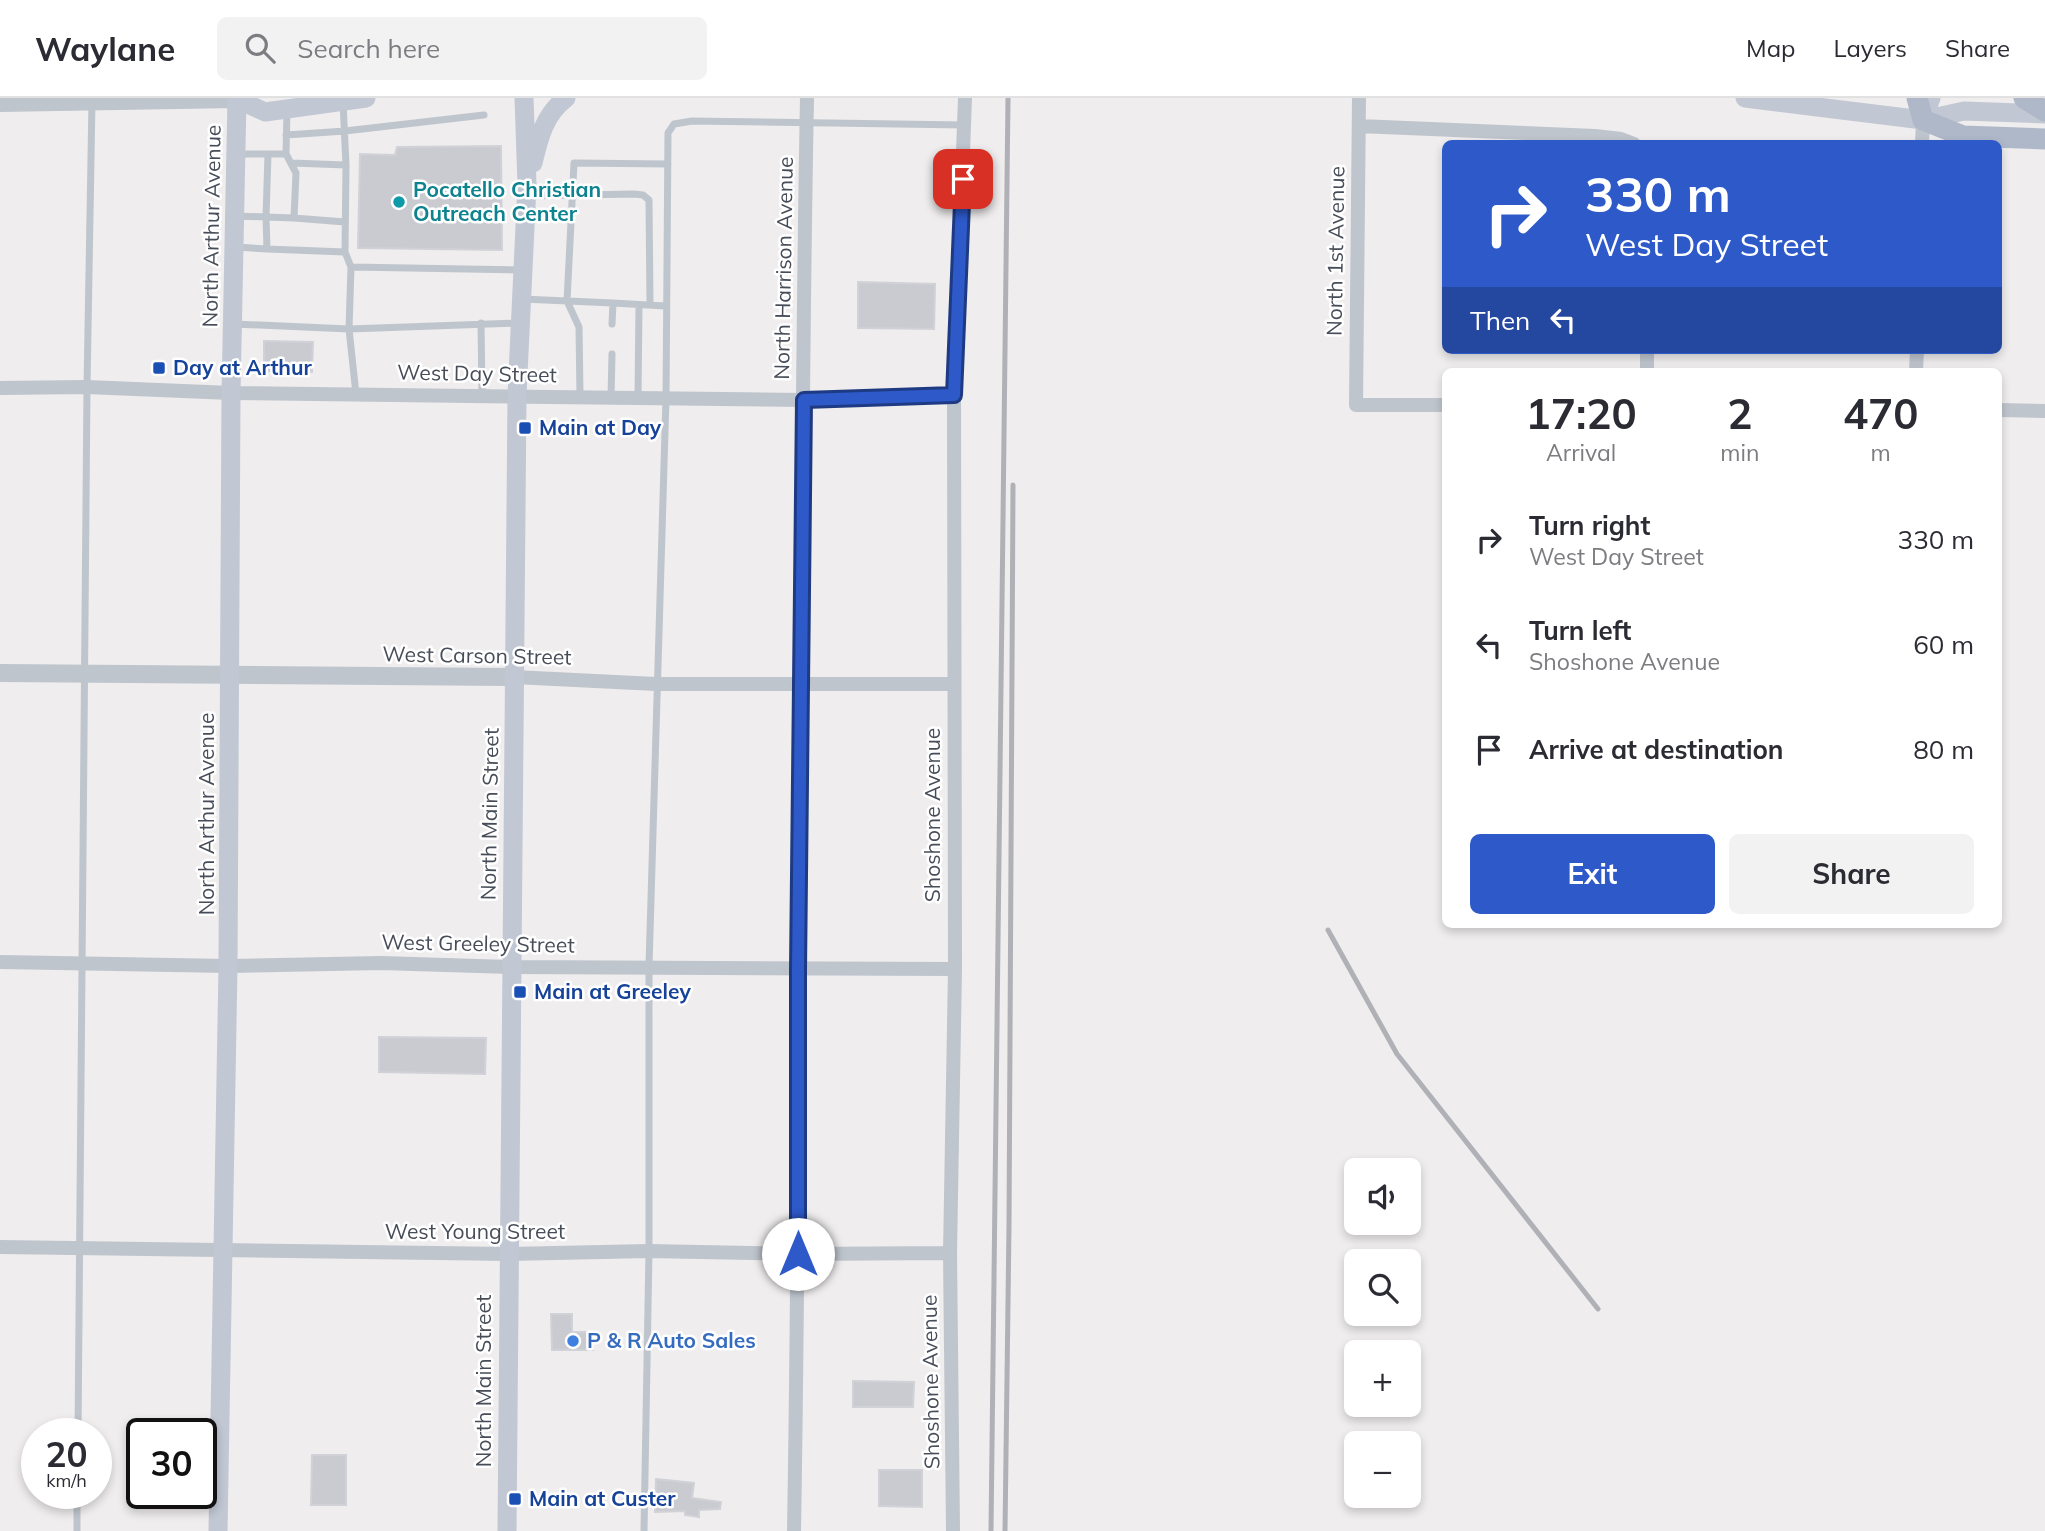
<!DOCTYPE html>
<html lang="en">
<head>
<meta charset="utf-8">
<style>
  :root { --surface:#fff; --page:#f2f2f3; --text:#2b2b33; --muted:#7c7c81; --line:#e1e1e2; --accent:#2d59c9 }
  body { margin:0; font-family:Mulish,sans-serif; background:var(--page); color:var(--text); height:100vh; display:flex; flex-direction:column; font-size:26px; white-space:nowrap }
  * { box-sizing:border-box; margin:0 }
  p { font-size:23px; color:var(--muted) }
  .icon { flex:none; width:38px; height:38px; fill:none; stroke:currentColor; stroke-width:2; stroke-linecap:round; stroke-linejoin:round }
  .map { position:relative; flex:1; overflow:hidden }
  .side { position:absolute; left:1442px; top:270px; width:560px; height:560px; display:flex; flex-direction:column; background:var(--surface); border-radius:10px; box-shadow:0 4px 10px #0003 }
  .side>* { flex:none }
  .hud { position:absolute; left:1442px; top:42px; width:560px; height:214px; border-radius:10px; box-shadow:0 4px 10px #0003; background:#2d59c9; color:#fff; overflow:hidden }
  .buttons { position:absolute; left:1344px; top:1060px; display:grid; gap:14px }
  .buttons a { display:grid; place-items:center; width:77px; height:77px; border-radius:10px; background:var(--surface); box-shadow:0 4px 10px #0003; font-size:35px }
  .speed { position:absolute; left:21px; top:1320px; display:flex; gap:14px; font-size:35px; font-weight:700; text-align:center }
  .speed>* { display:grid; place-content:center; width:91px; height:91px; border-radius:50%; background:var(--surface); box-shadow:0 4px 10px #0003; line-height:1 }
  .speed small { font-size:18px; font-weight:400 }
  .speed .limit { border:4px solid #111; border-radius:10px; background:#fff; color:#111 }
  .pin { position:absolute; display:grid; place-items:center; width:60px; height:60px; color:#fff; margin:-30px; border-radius:14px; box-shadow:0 4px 10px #0006 }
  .me { position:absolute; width:77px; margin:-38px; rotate:0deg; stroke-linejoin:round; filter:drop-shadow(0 0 5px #0008) }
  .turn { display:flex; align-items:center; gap:24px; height:147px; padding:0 28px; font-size:32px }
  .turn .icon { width:91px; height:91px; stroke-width:2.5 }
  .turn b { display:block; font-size:49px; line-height:60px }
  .then { display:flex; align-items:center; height:66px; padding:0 28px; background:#0003; gap:14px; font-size:26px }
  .eta { display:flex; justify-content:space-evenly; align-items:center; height:119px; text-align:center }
  .eta b { font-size:42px; font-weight:700; line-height:49px }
  .primary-button { display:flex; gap:14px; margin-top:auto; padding:14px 28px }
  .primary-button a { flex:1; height:80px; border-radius:10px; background:var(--accent); color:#fff; font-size:28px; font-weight:700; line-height:80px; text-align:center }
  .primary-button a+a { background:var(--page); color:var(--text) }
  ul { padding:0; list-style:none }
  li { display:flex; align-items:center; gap:21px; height:105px; padding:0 28px }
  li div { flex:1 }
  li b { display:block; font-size:26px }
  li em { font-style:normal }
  header { display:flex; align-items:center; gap:42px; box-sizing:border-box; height:98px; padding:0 35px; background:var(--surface); border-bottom:2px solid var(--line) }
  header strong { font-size:33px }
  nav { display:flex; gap:38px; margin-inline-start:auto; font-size:24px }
  .search { width:490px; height:63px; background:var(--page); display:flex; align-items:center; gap:18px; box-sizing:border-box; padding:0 24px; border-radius:10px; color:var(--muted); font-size:26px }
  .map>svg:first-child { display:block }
  .building { fill:#cacbd1; stroke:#d1d2d7; stroke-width:2 }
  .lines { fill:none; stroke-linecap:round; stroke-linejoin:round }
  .service { stroke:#bfc5cd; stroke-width:7 }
  .minor { stroke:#bfc5cd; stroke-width:14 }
  .tertiary { stroke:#bfc5cd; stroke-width:18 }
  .secondary { stroke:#c1c7d3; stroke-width:19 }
  .primary { stroke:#afb8c9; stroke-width:21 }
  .rail { stroke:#afb1b6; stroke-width:5 }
  .route-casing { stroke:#1d3a83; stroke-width:18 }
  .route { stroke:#2d59c9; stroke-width:12 }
  .culture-dot { fill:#0f9aa8; stroke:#fff; stroke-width:2.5 }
  .transit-dot { fill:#1a4fb4; stroke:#fff; stroke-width:2.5 }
  .shop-dot { fill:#3f7fe0; stroke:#fff; stroke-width:2.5 }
  .labels { text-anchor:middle; stroke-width:5; stroke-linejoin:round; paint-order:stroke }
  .culture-label { font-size:21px; font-weight:bold; fill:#0d838f; stroke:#fff; text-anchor:start }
  .street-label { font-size:21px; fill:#474d58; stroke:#fff }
  .transit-label { font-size:21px; font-weight:bold; fill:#164399; stroke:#fff; text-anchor:start }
  .shop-label { font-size:21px; font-weight:bold; fill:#366cbe; stroke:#fff; text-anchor:start }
</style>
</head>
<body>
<header>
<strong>Waylane</strong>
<div class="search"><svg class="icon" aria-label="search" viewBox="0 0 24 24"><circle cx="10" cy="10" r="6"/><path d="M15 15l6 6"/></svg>Search here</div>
<nav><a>Map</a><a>Layers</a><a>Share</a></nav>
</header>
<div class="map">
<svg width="2045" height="1433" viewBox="0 0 2045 1433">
  <rect width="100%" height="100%" fill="#efeded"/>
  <path class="building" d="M 501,48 L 502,152 L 358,150 L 360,56 L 395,57 L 397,49 Z
    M 858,184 L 935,186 L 934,231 L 858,230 Z
    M 264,243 L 313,244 L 312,274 L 264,273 Z
    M 379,939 L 486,940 L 485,976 L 379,974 Z
    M 551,1216 L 572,1216 L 572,1234 L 593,1234 L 593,1252 L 552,1252 Z
    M 853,1283 L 914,1284 L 913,1309 L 853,1309 Z
    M 312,1357 L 346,1357 L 346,1407 L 311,1407 Z
    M 879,1372 L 922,1372 L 922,1409 L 879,1408 Z
    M 656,1381 L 694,1385 L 692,1400 L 721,1404 L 720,1411 L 699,1412 L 699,1419 L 685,1417 L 685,1413 L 655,1414 Z"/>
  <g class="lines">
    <path class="service" d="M 343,4 L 346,67 L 345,154 L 351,169 L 522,172
      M 286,37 L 345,33 L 484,17
      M 237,56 L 286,56 L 287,12
      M 291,65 L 346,67
      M 527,98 L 634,96 L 643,97 L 649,102 L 650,207
      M 235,118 L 266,119 L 268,56
      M 294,120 L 345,124
      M 236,149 L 267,151 L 266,119 L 294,120 L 296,75 L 286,56
      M 267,151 L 345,154
      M 522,201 L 613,205 L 612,226
      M 613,205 L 665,208
      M 481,225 L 482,297
      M 234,226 L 349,231 L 351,169
      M 356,296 L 349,231 L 520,225
      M 580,298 L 579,229 L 567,203 L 574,65 L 668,66
      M 611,299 L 612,256
      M 638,299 L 639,207
      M 78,1335 L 87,289 L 92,3
      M 77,1433 L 77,1395
      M 644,1433 L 649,1153 L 649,868 L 666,300 L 668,35 L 674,26 L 692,23 L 965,27"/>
    <path class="minor" d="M 1359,0 L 1356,307 L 1446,307
      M 1359,28 L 1595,38 L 1621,41 L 1634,46
      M 1922,46 L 1923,22
      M 1647,273 L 1647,252
      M 1916,273 L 1917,252
      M 0,290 L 87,289 L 231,295 L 804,302 L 954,297
      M 1998,312 L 2045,313
      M 514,579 L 656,586 L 954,586
      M 0,864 L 228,868 L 381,865 L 511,869 L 955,871
      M 0,1149 L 508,1156 L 649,1153 L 798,1156 L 950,1155
      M 794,1433 C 802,955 798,478 807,0
      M 953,1433 L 950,1155 L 955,871 L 954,297 L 965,0"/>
    <path class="tertiary" d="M 0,5 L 237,1
      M 0,575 L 514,579"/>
    <path class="secondary" d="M 1745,0 L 1923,22 L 1964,13 L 2045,16
      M 237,1 L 265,14 L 366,0
      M 1923,22 L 1931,0
      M 533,65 C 539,40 544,17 566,0
      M 218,1433 L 228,868 L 231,295 L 237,0
      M 507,1433 L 517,297 L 527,87 L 524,0"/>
    <path class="primary" d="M 1917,0 L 1923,22 L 1963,38 L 2045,41
      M 2024,0 L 2045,13"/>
    <path class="rail" d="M 1328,832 L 1397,956 L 1598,1211
      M 991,1433 L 1008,0
      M 1005,1433 L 1009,1128 L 1013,387"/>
  </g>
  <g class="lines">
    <defs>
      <path id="route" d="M 798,1156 L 798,872 L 804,302 L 954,297 L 963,81"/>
    </defs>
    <use href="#route" class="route-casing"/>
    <use href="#route" class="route"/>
  </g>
  <circle class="culture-dot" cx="399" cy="104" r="7"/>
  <g class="transit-dot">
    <rect x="152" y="263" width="14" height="14" rx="3.5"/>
    <rect x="518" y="323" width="14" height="14" rx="3.5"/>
    <rect x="513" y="887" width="14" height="14" rx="3.5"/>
    <rect x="508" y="1394" width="14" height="14" rx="3.5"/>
  </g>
  <circle class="shop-dot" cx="573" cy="1243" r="7"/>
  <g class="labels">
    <g class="culture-label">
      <text x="413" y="99">Pocatello Christian<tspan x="413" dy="24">Outreach Center</tspan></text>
    </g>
    <g class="street-label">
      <text transform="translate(212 128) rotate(-89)" y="7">North Arthur Avenue</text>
      <text transform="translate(1336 153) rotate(-89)" y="7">North 1st Avenue</text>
      <text transform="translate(784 170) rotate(-89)" y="7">North Harrison Avenue</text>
      <text transform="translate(477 276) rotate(1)" y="7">West Day Street</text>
      <text transform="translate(477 558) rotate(1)" y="7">West Carson Street</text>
      <text transform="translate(207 716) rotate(-90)" y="7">North Arthur Avenue</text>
      <text transform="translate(490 716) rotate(-89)" y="7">North Main Street</text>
      <text transform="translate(933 717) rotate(-90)" y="7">Shoshone Avenue</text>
      <text transform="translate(478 846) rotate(1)" y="7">West Greeley Street</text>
      <text x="475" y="1141">West Young Street</text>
      <text transform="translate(484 1283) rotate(-90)" y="7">North Main Street</text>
      <text transform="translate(931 1284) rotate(-91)" y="7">Shoshone Avenue</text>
    </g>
    <g class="transit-label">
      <text x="173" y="277">Day at Arthur</text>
      <text x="539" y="337">Main at Day</text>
      <text x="534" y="901">Main at Greeley</text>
      <text x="529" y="1408">Main at Custer</text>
    </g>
    <g class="shop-label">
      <text x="587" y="1250">P &amp; R Auto Sales</text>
    </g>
  </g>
</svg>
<div class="buttons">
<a><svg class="icon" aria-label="sound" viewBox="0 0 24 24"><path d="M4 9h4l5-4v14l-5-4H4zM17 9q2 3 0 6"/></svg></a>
<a><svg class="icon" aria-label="search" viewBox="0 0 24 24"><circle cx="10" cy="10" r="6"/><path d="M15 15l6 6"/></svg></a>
<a>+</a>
<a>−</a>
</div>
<div class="speed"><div>20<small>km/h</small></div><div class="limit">30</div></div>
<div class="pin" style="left:963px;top:81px;background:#d93025"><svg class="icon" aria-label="arrive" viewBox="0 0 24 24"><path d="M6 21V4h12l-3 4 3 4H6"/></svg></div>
<svg class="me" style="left:798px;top:1156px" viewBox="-20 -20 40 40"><circle r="19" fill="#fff"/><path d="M0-13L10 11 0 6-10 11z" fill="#2d59c9"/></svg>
<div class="hud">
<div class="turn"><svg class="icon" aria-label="right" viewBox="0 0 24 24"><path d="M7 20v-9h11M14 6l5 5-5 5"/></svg><div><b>330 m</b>West Day Street</div></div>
<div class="then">Then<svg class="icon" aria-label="left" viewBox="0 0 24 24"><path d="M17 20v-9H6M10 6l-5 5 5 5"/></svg></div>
</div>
<section class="side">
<div class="eta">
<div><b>17:20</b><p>Arrival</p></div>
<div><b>2</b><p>min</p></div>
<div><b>470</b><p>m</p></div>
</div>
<ul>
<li><svg class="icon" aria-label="right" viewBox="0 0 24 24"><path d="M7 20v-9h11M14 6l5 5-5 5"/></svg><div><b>Turn right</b><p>West Day Street</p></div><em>330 m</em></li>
<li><svg class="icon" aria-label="left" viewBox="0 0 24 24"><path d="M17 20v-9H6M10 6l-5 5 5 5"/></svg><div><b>Turn left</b><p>Shoshone Avenue</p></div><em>60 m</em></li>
<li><svg class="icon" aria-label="arrive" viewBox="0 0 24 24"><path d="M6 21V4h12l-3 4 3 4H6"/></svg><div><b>Arrive at destination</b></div><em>80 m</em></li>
</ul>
<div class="primary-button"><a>Exit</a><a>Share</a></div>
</section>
</div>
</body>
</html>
